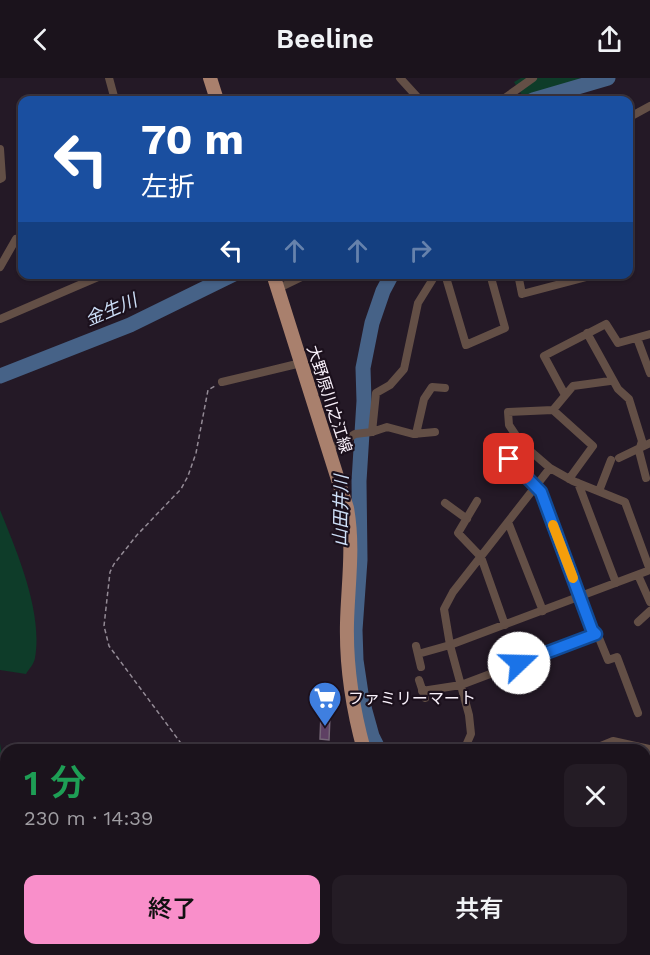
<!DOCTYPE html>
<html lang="ja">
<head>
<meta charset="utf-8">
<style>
  :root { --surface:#1b131c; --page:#241c25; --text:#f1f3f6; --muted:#a09ea3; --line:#39323b; --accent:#f98fca }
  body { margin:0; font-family:"Work Sans","Noto Sans JP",sans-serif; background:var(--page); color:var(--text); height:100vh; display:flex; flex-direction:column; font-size:22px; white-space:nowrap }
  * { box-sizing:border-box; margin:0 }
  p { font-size:20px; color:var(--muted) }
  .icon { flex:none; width:33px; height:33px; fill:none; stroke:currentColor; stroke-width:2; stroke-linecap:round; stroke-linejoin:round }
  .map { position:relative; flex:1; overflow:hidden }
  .details { position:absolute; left:0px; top:666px; width:651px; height:212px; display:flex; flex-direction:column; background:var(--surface); border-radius:18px 18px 0 0; box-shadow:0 2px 4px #0004,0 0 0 2px var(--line) }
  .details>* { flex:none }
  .banner { position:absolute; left:18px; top:18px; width:615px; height:183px; border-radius:12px; box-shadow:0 2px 4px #0004,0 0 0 2px var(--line); background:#1a4fa0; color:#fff; overflow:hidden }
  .pin { position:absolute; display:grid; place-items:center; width:51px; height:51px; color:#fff; margin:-26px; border-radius:12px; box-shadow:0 3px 9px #0006 }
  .me { position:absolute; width:66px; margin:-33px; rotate:69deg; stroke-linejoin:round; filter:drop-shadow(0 0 4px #0008) }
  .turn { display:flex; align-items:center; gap:21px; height:126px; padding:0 24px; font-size:27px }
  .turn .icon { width:78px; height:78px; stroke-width:2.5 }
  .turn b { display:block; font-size:42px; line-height:51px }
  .lanes { display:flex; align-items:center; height:57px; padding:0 24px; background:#0003; justify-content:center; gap:30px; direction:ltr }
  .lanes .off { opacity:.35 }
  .round { display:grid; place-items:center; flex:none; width:63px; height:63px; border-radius:12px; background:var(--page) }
  .overview { display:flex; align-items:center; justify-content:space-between; height:102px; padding:0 24px }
  h1 { font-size:36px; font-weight:600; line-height:45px; color:#1e9e55 }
  .button { display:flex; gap:12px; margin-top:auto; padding:12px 24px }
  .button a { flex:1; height:69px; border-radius:12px; background:var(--accent); color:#111; font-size:24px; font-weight:600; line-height:69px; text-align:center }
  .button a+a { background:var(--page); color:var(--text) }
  header { display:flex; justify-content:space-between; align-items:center; height:78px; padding:0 24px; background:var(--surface); font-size:27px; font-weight:600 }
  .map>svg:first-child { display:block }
  .green { fill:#0e3c29 }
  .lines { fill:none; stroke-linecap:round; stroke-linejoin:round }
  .river { stroke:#466287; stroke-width:15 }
  .building { fill:#5e4063; stroke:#756777; stroke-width:1.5 }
  .path { stroke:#938a95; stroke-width:1.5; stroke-dasharray:4.5 3; stroke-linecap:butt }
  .street { stroke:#634f46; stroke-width:8 }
  .secondary { stroke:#8b6a5c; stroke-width:12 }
  .primary { stroke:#a9806d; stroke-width:14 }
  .route-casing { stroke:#114b97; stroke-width:15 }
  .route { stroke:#1a73e8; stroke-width:10 }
  .slow { stroke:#f59e0b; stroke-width:10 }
  .labels { text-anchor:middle; stroke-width:4.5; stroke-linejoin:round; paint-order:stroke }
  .street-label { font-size:16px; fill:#f9f1fb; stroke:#1b101c }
  .poi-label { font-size:16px; fill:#f9f1fb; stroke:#1b101c; text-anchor:start }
  .water-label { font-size:18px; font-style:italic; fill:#cee0f9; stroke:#1b101c }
</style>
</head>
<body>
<header><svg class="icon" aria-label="back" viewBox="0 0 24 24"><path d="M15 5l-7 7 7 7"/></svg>Beeline<svg class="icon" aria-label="share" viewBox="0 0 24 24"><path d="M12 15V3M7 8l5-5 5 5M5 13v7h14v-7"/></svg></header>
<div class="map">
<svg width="650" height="877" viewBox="0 0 650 877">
  <rect width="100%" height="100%" fill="#241926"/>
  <path class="green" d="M 521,0 L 581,0 L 549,14 L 523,19 L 514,4 Z
    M 0,432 C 17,474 43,534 35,580 C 34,586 29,591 26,596 L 0,592 Z
    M 0,665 C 4,692 9,707 0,734 Z"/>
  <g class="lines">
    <path class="river" d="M 533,22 L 608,0
      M 0,298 L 130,247 L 234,196
      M 379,672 L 372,658 L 362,622 L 356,582 L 355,552 L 360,482 L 359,403 L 364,323 L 363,290 L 372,245 L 383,213 L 392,196
      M 544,872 L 550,877"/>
  </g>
  <path class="building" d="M 321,636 L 330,637 L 329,662 L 320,661 Z"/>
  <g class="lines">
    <path class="path" d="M 186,672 L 109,568 L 104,548 L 110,494 L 114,486 L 137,457 L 181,411 L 188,398 L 196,375 L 208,312 L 215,308"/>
    <path class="street" d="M 109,0 L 115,22
      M 400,0 L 420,22
      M 502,22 L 533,0
      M 628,40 L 650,28
      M 0,71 L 2,100 L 0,101
      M 0,189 L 16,161 L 22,165
      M 445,196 L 466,267 L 505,250 L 490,196
      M 518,196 L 522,216 L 598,196
      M 277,211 L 308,196
      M 0,241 L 105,196
      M 587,255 L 618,311 L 629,321 L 642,363 L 639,373 L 646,400
      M 637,260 L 650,295
      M 610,303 L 573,308 L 553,332 L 508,334 L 509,347 L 521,365 L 550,390 L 573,403 L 625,424 L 650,492
      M 222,304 L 301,285
      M 565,317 L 544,278 L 606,246 L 618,265 L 650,256
      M 553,332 L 593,368 L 569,401
      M 372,354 L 376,315 L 390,307 L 404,291 L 418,225 L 436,196
      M 416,356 L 424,321 L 432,309 L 445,310
      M 329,372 L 355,356 L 372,354 L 387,349 L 413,356 L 435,354
      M 503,374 L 541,414 L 592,551 L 599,560 L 608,582 L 617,579 L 638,635
      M 619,380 L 650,365
      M 578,405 L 616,505
      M 599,413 L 611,382
      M 477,423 L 458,455 L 481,479 L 505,547
      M 445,425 L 467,441
      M 508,444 L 543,533
      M 638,497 L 650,524
      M 638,544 L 650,533
      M 416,568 L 421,589
      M 418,576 L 450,567 L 444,531 L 453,514 L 550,390
      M 419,602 L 425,620
      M 422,613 L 461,607 L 596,556
      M 464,672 L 471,656 L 469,637 L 450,567 L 650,492
      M 591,672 L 613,663 L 650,671
      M 645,783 L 650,788
      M 288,872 L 290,877
      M 562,872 L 567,877
      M 235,877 L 241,872
      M 582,877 L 604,872"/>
    <path class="secondary" d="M 0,854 L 6,851"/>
    <path class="primary" d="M 210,0 L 217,22
      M 273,196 L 347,430 C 354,469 348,506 347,545 C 346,587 353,632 364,672
      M 435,872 L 437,877"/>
  </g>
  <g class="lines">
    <defs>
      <path id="route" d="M 509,381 L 541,414 L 592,552 L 596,556 L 519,585"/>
    </defs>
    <use href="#route" class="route-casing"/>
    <use href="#route" class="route"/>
    <path class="slow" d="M 553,447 L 573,500"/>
  </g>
  <defs>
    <symbol id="supermarket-pin" viewBox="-11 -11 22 30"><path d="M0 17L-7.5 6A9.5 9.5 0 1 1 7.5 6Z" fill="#3f7fe0" stroke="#1b101c"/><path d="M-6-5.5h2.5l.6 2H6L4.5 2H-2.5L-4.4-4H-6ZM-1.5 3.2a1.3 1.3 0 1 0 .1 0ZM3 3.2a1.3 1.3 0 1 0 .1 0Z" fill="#fff"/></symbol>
  </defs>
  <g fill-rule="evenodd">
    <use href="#supermarket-pin" x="306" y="601" width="38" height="52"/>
  </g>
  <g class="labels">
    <g class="street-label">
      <text transform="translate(330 321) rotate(72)" y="6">大野原川之江線</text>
    </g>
    <g class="poi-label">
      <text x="348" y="626">ファミリーマート</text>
    </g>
    <g class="water-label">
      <text transform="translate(111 232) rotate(-23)" y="6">金生川</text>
      <text transform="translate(341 433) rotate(-89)" y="6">山田井川</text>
    </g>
  </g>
</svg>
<div class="pin" style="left:509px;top:381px;background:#d93025"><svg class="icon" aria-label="arrive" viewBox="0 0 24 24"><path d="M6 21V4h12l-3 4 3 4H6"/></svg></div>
<svg class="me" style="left:519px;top:585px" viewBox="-20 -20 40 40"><circle r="19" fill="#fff"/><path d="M0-13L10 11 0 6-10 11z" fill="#1a73e8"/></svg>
<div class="banner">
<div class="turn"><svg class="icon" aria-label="left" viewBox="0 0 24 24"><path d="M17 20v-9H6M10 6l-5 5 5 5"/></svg><div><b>70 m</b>左折</div></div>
<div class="lanes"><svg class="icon" aria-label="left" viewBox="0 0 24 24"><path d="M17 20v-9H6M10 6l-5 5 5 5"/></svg><svg class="icon off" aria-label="ahead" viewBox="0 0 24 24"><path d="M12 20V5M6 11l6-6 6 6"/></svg><svg class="icon off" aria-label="ahead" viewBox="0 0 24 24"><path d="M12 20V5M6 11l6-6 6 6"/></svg><svg class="icon off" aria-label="right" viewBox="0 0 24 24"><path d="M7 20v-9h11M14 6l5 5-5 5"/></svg></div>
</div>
<section class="details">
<div class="overview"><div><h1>1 分</h1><p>230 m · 14:39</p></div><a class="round"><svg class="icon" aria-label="close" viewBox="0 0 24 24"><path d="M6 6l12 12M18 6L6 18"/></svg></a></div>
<div class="button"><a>終了</a><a>共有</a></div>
</section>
</div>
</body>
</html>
